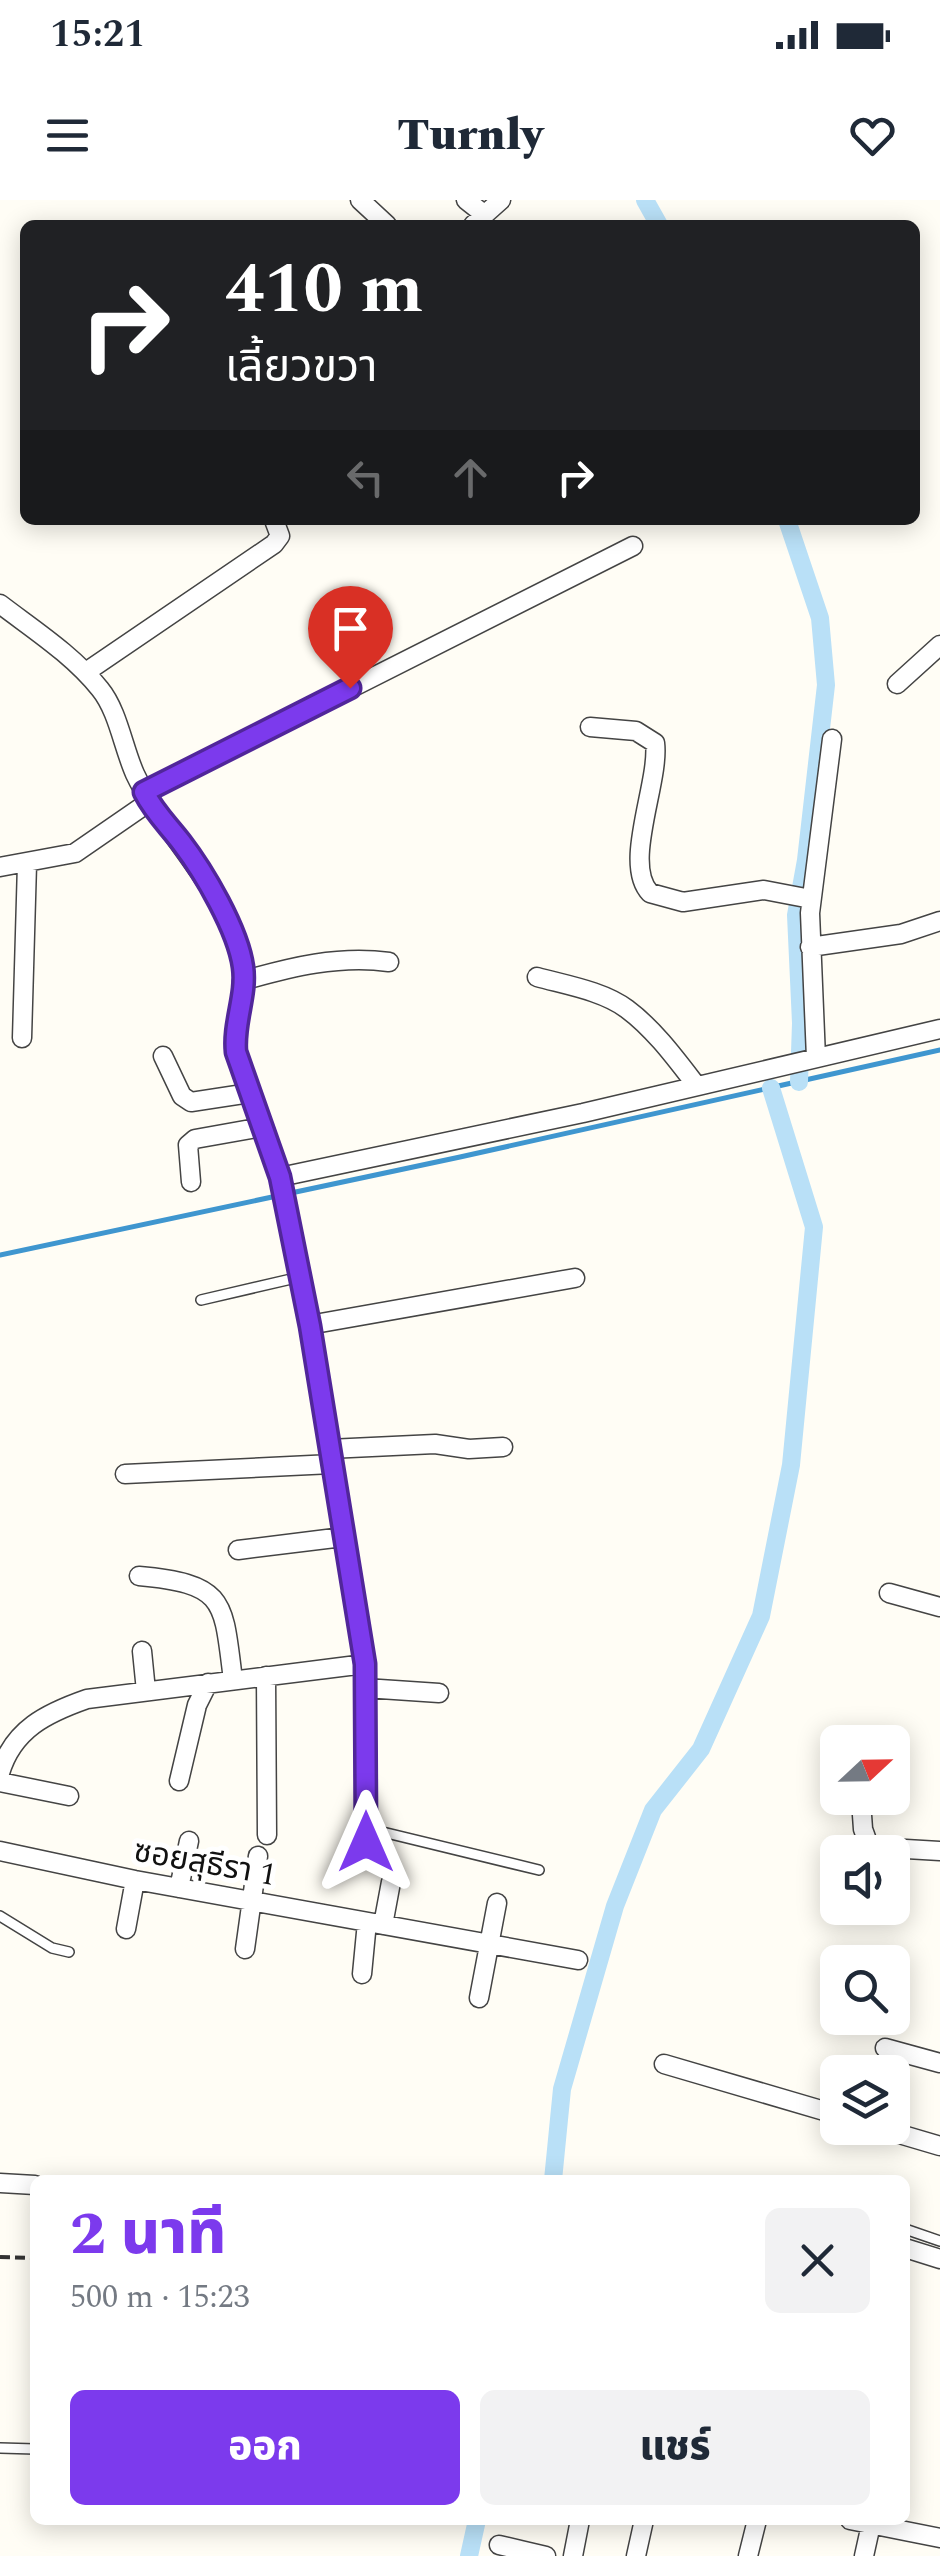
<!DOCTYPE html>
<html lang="th">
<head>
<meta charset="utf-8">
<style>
  :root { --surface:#fff; --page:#f2f2f3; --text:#1f2937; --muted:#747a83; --accent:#7c3aed }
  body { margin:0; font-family:Spectral,"Noto Sans Thai",serif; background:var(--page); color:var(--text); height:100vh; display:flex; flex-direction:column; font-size:38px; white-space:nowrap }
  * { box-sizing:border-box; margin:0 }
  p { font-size:32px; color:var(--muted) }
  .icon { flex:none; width:55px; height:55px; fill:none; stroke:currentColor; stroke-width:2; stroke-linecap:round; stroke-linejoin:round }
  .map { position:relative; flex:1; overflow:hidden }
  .drawer { position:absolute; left:30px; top:1975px; width:880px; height:350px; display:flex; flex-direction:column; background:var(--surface); border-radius:15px; box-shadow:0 5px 25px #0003 }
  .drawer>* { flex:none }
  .guide { position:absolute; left:20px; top:20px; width:900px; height:305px; border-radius:15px; box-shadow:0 5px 25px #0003; background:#202124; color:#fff; overflow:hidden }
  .needle { width:65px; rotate:68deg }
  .tools { position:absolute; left:820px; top:1525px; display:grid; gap:20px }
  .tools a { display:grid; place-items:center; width:90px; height:90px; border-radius:15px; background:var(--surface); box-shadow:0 5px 25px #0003; font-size:50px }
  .pin { position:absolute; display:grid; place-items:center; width:85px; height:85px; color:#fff; margin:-102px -42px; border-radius:50% 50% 50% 0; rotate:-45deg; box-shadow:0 0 10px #0007 }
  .pin .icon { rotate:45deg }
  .me { position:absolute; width:110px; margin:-55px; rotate:0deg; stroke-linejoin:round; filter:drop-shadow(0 0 8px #0008) }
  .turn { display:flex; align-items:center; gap:35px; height:210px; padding:0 40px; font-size:45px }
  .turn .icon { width:130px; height:130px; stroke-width:2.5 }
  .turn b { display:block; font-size:70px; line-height:85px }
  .lanes { display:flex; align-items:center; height:95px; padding:0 40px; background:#0003; justify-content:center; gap:50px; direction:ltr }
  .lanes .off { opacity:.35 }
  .round { display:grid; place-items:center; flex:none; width:105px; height:105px; border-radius:15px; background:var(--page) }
  .headline { display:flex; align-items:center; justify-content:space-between; height:170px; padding:0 40px }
  h1 { font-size:60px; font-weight:800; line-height:75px; color:var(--accent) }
  .cta { display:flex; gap:20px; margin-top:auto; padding:20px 40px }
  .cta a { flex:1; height:115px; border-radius:15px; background:var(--accent); color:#fff; font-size:40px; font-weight:800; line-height:115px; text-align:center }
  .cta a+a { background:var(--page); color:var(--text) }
  .status { display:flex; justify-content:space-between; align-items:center; height:70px; padding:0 50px; background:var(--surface); direction:ltr }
  .status svg { height:28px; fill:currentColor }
  header { display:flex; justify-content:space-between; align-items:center; height:130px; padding:0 40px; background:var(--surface); font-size:45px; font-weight:800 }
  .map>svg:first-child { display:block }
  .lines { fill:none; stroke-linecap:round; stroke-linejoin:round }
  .stream { stroke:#3f96cf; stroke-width:5 }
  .canal { stroke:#b9e0f7; stroke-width:18 }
  .service-casing { stroke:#444; stroke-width:12 }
  .minor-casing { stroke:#444; stroke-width:21 }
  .path { stroke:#333; stroke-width:4; stroke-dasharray:10 5; stroke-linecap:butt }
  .service { stroke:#fff; stroke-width:9 }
  .minor { stroke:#fff; stroke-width:18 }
  .route-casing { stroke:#51269a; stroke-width:25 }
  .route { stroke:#7c3aed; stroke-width:18 }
  .labels { text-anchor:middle; stroke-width:10; stroke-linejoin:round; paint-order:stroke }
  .street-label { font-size:32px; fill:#111; stroke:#fff }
</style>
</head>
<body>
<div class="status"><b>15:21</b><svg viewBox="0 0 49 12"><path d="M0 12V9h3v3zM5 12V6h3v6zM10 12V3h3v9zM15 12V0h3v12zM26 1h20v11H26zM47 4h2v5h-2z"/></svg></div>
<header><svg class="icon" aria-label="menu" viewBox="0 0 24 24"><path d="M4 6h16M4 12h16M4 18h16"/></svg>Turnly<svg class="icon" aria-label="heart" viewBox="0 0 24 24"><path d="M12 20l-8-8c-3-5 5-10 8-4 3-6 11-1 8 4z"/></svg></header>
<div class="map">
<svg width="940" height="2356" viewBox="0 0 940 2356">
  <rect width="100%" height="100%" fill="#fffdf5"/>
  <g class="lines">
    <path class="stream" d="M 0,1055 L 460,957 L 940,850"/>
    <path class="canal" d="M 645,0 L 659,25
      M 787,320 L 820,418 L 826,485 L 806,660 L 796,715 L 801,823 L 799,882
      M 553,1980 L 562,1889 L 615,1706 L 653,1610 L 701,1549 L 761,1416 L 791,1265 L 814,1027 L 771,888
      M 469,2356 L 477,2320"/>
    <defs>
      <path id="service" d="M 201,1100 L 300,1077
        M 366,1628 L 539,1670
        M 0,1716 L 52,1748 L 69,1752
        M 905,2029 L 940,2041
        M 0,2248 L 35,2249"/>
      <path id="minor" d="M 360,0 L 387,25
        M 466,0 L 485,15
        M 473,25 L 501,0
        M 0,404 C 34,430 73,455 100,489 C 118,511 123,547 135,574 C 163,634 235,699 243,768 C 246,796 233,823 236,852 L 280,977 L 308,1117 L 365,1464 L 366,1642
        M 86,472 L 274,344 L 280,336 L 274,320
        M 897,484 L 940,445
        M 590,527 L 636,531 L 655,543 C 660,582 622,664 650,693 L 683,702 L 764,690 L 811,699
        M 145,592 L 633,346
        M 0,667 L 75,653 L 149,602
        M 810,747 L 901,734 L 940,721
        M 537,777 C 566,785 603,791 627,809 C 654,829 676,859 696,885
        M 242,781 C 291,767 339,755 389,762
        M 22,838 L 27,664
        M 163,856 L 182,896 L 191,902 L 250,893
        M 816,858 L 810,713 L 832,539
        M 280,977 L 583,913 L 940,829
        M 191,982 L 188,945 L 195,939 L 262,927
        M 309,1125 L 575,1078
        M 329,1249 L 435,1244 L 469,1249 L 503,1247
        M 125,1274 L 332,1264
        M 238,1350 L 343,1337
        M 139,1376 C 227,1384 223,1401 233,1480
        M 889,1393 L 940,1407
        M 142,1451 L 146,1491
        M 266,1476 L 267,1635
        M 365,1488 L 439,1493
        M 0,1573 C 13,1529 47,1513 87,1499 L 365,1464
        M 179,1581 L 197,1505 L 208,1483
        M 0,1582 L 69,1596
        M 861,1601 L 863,1629 L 868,1643 L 889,1648 L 940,1651
        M 0,1651 L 135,1680 L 578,1760
        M 179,1688 L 189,1641
        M 383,1725 L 391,1682
        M 126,1729 L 135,1680
        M 245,1749 L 258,1656
        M 362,1774 L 367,1722
        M 479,1798 L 497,1703
        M 885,1848 L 940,1863
        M 664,1864 L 838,1915
        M 879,1928 L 940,1946
        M 0,1983 L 35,1985
        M 905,2048 L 940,2059
        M 850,2320 L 940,2338
        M 499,2345 L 546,2356
        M 573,2356 L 580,2320
        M 636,2356 L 644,2320
        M 748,2356 L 757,2320
        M 864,2356 L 872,2320"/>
    </defs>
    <use href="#service" class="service-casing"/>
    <use href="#minor" class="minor-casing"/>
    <path class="path" d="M 0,2057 L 35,2058"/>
    <use href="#service" class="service"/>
    <use href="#minor" class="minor"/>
  </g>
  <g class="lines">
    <defs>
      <path id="route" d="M 350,488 L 144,592 C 154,612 168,625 181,642 C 204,672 238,730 243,767 C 247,795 233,823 236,852 L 280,977 L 310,1126 L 365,1464 L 366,1642"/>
    </defs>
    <use href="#route" class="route-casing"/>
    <use href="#route" class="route"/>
  </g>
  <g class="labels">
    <g class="street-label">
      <text transform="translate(205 1662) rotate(10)" y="11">ซอยสุธีรา 1</text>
    </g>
  </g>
</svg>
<div class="tools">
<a><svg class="needle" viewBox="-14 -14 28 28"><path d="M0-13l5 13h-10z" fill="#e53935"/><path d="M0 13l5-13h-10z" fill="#747a83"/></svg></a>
<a><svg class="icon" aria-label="sound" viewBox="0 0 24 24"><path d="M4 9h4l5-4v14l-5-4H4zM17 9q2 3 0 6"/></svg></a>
<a><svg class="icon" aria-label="search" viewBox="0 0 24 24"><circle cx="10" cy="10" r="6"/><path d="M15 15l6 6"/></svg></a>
<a><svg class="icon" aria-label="layers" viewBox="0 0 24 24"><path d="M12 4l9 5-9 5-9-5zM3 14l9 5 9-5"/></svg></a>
</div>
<div class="pin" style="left:350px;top:488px;background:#d93025"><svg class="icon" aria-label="arrive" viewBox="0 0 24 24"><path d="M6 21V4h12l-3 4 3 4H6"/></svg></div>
<svg class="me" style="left:366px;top:1642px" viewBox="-20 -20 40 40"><path d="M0-17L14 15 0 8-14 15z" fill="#7c3aed" stroke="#fff" stroke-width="4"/></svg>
<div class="guide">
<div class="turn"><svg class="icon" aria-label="right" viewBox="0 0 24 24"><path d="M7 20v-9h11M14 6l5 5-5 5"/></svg><div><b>410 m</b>เลี้ยวขวา</div></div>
<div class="lanes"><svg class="icon off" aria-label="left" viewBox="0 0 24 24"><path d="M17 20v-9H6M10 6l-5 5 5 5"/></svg><svg class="icon off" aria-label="ahead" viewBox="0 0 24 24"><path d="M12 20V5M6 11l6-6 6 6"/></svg><svg class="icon" aria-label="right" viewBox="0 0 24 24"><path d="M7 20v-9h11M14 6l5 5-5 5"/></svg></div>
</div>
<section class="drawer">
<div class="headline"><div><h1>2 นาที</h1><p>500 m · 15:23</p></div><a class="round"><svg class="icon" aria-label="close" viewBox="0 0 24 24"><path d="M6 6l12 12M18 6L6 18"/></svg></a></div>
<div class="cta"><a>ออก</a><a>แชร์</a></div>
</section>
</div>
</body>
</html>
